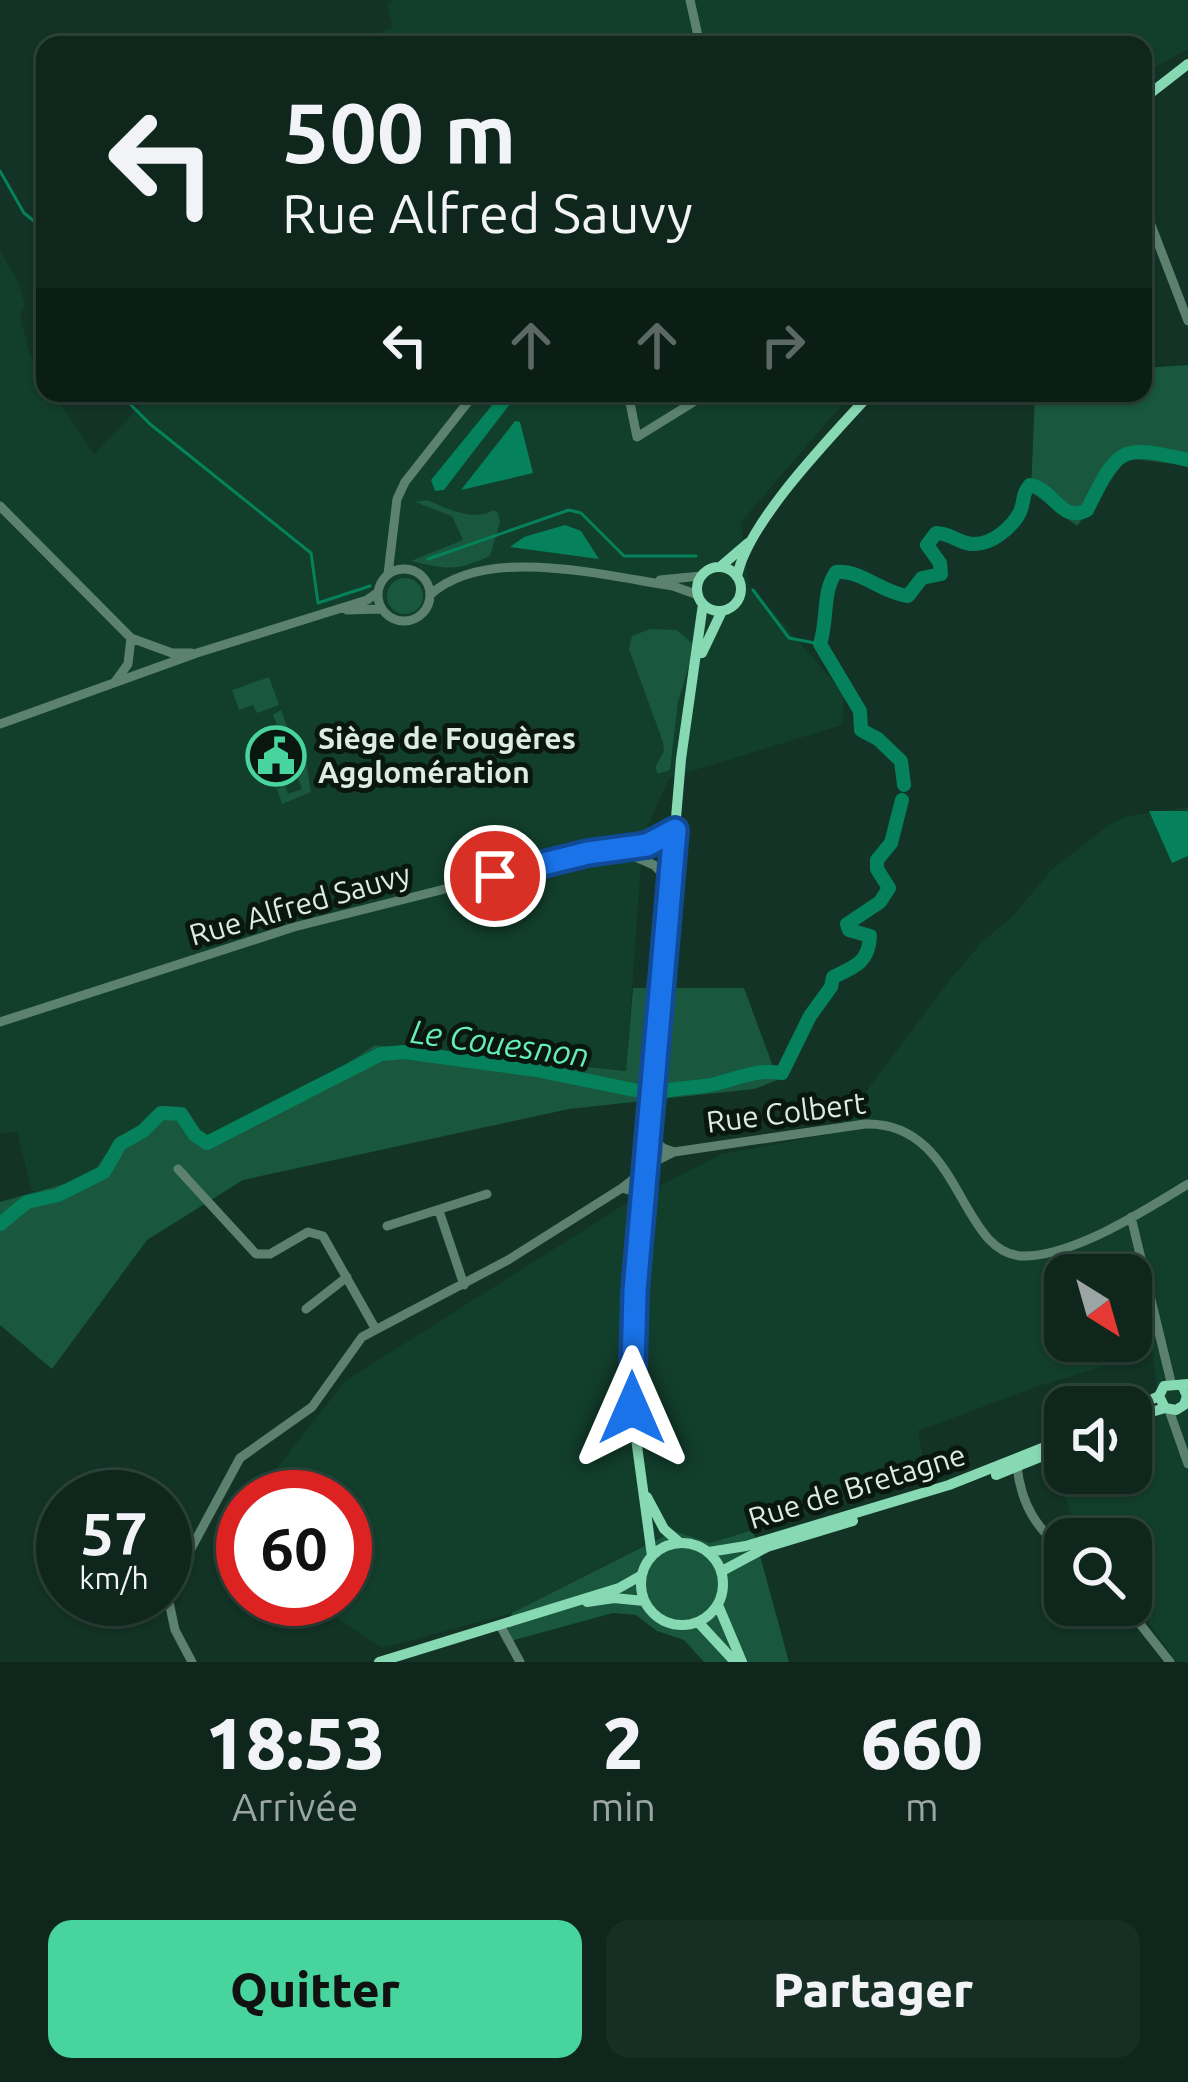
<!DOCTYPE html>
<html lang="fr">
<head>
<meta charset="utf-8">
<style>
  :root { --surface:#0e261c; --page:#172e25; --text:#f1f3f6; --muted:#9ba5a3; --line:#2e433b; --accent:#48d49d }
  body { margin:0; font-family:Ubuntu,sans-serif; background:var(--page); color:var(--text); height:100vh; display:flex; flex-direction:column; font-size:45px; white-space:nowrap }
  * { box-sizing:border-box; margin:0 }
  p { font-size:39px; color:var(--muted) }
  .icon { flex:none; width:66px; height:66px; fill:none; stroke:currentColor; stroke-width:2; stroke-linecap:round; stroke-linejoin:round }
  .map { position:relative; height:1662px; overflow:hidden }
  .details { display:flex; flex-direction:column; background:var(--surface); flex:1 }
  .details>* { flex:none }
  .banner { position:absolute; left:36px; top:36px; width:1116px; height:366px; border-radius:24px; box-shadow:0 3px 9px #0004,0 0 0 3px var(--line); background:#0e261c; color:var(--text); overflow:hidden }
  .needle { width:78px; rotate:143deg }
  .controls { position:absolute; left:1044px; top:1254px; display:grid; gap:24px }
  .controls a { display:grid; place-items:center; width:108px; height:108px; border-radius:24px; background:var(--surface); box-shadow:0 3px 9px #0004,0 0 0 3px var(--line); font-size:60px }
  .speed { position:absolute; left:36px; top:1470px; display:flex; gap:24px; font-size:60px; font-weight:700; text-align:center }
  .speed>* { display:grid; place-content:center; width:156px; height:156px; border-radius:50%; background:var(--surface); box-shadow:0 3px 9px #0004,0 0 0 3px var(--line); line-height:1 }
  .speed small { font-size:30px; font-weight:400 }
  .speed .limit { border:18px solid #d22; background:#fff; color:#111 }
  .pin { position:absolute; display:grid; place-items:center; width:102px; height:102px; color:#fff; margin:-51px; border:6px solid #fff; border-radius:50%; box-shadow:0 3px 12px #0007 }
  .me { position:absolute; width:132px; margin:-66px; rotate:0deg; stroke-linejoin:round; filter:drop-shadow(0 0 9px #0008) }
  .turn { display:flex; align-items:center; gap:42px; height:252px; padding:0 48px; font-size:54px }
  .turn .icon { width:156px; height:156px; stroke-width:2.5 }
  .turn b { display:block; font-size:84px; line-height:102px }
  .lanes { display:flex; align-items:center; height:114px; padding:0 48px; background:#0003; justify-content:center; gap:60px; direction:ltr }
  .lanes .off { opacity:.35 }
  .eta { display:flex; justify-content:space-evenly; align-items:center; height:204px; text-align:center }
  .eta b { font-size:72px; font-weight:800; line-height:84px }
  .action { display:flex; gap:24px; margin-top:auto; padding:24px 48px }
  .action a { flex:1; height:138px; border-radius:24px; background:var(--accent); color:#111; font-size:48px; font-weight:800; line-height:138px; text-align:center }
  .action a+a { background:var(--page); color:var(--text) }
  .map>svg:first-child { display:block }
  .built { fill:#123e2c; fill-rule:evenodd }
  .green { fill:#19573e }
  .water { fill:#05825b }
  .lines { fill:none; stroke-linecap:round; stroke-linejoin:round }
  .stream { stroke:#05825b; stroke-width:3 }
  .river { stroke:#05825b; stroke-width:14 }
  .minor { stroke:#5c826f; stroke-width:9 }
  .major { stroke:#87d9b3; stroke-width:10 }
  .route-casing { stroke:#114b97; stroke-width:30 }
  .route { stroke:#1a73e8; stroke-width:21 }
  .labels { text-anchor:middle; stroke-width:10; stroke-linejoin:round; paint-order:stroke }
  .poi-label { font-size:30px; font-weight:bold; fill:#daece3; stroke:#0a1711; text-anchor:start }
  .street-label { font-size:30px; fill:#daece3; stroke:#0a1711 }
  .water-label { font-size:33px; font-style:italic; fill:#66eeb6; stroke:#0a1711 }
</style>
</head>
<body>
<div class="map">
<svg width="1188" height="1662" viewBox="0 0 1188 1662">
  <rect width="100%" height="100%" fill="#123325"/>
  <path class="built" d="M 392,0 L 1188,0 L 1188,49 L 1143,74 L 1143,45 L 349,45 L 393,27 L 387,5 Z
    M 0,251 L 19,283 L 25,305 L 20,315 L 24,332 L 31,358 L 45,380 L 45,393 L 53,393 L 94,454 L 152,393 L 852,393 L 741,522 L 749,584 L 844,694 L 842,725 L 669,778 L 643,837 L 626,1071 L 375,1045 L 245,1130 L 230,1128 L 211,1141 L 201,1142 L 143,1130 L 118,1136 L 91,1176 L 32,1192 L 17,1131 L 0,1134 Z
    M 1188,807 L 1188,1662 L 1176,1662 L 1131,1596 L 1131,1539 L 1081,1539 L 1051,1461 L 1065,1454 L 1065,1473 L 1131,1473 L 1131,1425 L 1159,1413 L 1153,1352 L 1038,1386 L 918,1431 L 927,1479 L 710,1543 L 673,1531 L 512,1613 L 382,1648 L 336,1617 L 326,1599 L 345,1599 L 345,1497 L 274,1497 L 266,1482 L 345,1381 L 633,1199 L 722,1154 L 835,1133 L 949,981 L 982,942 L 1014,915 L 1051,870 L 1110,824 L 1128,816 ZM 1065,1275 L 1131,1275 L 1131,1341 L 1065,1341 Z"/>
  <path class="green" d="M 1188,365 L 1188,466 L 1127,458 L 1077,526 L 1031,492 L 1035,393 L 1143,393 L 1143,368 Z
    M 427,500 C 449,509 472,522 494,510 L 498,513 L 500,522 L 490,556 C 454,572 447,569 411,561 L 463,540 L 452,516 L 415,502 Z
    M387 596a18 18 0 1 1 36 0a18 18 0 1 1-36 0Z
    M 650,629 L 677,630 L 695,646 L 678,702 L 670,770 L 658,774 L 655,768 L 664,751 L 663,742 L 629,649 L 632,636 Z
    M 269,677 L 279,705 L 257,713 L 253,705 L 239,710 L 232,690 Z
    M 281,710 L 287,726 L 303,744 L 311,792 L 282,804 L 277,789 L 285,786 L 288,794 L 302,789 L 290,758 L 300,753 L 297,747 L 287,750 L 273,715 Z
    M 633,988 L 744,988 L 778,1080 L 754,1089 L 569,1109 L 243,1180 L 147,1240 L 52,1369 L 0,1325 L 0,1202 L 91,1176 L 118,1136 L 143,1130 L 157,1110 L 186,1108 L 201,1142 L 211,1141 L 230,1128 L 245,1130 L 375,1045 L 626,1071 Z
    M 753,1530 L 789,1662 L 704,1662 L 684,1640 L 657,1631 L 636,1615 L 613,1613 L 503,1643 L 512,1613 L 674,1531 L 710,1543 Z"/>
  <path class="water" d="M 502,393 L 517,395 L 450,482 L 444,490 L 435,491 L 431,480 Z
    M 515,421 L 520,422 L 533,473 L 461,490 Z
    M 565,525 L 581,531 L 599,559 L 510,547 L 524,537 Z
    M 1149,811 L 1188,811 L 1188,856 L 1172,863 Z"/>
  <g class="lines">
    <path class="stream" d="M 0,171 L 24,213 L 45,230
      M 119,393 L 150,424 L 311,553 L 318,603 L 370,586
      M 428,559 L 569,510 L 581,513 L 624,556 L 696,556
      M 753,590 L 789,638 L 820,644"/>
    <path class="river" d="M 904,785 L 901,761 L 878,739 L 861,730 L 860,711 L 820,644 C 828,620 822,592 836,572 C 859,569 883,593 908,596 L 922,578 L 941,574 L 940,563 L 927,545 L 936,533 C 951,533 959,544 973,544 C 991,545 1012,528 1020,512 C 1025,501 1021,495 1030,485 C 1054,489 1061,524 1087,510 C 1118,448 1119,444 1188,460
      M 665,1091 C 682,1087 699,1088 715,1084 C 740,1078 754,1069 782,1073 L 810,1016 L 831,987 L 833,977 C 855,967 869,962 870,936 L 849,930 L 847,924 L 880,902 L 889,888 L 877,869 L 877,860 L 891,843 L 902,800
      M 0,1224 L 27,1202 L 58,1195 L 104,1172 L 120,1144 L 143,1131 L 161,1113 L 181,1114 L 195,1135 L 207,1143 L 381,1054 L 404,1052 L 536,1070 L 634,1090"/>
    <path class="minor" d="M 690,0 L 700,45
      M 1143,204 L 1188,321
      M 628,393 L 637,437 L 700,398
      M 0,506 L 131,638 L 172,653 L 191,653
      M378 595a26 26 0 1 1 52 0a26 26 0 1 1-52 0Z
      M 388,574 L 397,499 L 405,482 L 475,393
      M 660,580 L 701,576
      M 430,595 C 485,544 605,576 673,586 L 698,595
      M 347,610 L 381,609
      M 115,682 L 128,664 L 131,638
      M 0,724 L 197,653 L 367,600 L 377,593
      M 617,849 L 654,865 L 670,882
      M 0,1022 L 294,927 L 588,853 L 647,845 L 675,830
      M 674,1152 L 865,1124 C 964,1121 958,1260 1027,1256 C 1077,1254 1146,1210 1188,1184
      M 646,1166 L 674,1152 L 663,1148 L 649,1135
      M 178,1169 L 256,1254 L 270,1254 L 308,1232 L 323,1236 L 375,1328
      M 642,1202 L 632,1191 L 622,1188 L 645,1170
      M 439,1211 L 464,1285
      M 1131,1217 L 1171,1382
      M 387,1226 L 487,1194
      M 306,1309 L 347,1277
      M 1169,1410 L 1188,1464
      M 1017,1466 C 1021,1504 1036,1528 1065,1552
      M 1125,1605 L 1170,1662
      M 501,1627 L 520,1662
      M 192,1662 L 175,1630 L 167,1593 L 240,1458 L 312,1407 L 362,1337 L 508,1260 L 622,1188"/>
    <path class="major" d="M 1143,99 L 1188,64
      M 720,567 L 748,543
      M697 589a22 22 0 1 1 44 0a22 22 0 1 1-44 0Z
      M 737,577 C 747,522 833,435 871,393
      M 702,653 L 722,611
      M 1182,1385 L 1187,1396 L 1184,1405 L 1176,1410 L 1165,1408 L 1159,1396 L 1164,1386 L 1188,1384
      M 1131,1409 L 1159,1396
      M 1131,1418 L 1165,1408
      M 996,1475 L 1065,1447
      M 647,1497 L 664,1529 L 679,1542
      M641 1584a41 41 0 1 1 82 0a41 41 0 1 1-82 0Z
      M 709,1552 L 746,1546 L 949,1485 L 1065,1439
      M 652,1556 L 632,1409 L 632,1336 L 681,759 L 703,604
      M 722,1571 L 767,1547 L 853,1521
      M 587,1602 L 614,1598 L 644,1601
      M 718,1605 L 742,1662
      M 698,1622 L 735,1662
      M 379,1662 L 619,1588 L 642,1575"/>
  </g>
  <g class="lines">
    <defs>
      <path id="route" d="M 495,876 L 588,853 L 647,845 L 675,830 L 635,1291 L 632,1408"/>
    </defs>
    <use href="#route" class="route-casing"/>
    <use href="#route" class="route"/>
  </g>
  <defs>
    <symbol id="civic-ring" viewBox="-11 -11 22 22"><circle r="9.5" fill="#0a1711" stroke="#48d49d" stroke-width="1.5"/><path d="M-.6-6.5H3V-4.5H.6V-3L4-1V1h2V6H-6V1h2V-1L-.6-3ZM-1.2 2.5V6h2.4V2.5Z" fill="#48d49d"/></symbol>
  </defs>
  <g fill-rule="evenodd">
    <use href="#civic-ring" x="243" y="723" width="66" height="66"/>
  </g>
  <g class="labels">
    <g class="poi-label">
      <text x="318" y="749">Siège de Fougères<tspan x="318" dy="34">Agglomération</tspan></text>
    </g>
    <g class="street-label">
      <text transform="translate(300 905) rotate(-16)" y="10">Rue Alfred Sauvy</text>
      <text transform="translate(786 1113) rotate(-7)" y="10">Rue Colbert</text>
      <text transform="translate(857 1487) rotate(-17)" y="10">Rue de Bretagne</text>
    </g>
    <g class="water-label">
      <text transform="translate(500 1043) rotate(8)" y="12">Le Couesnon</text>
    </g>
  </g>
</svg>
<div class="controls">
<a><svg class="needle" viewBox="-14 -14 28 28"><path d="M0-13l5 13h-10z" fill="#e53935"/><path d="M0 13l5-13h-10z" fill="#9ba5a3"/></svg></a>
<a><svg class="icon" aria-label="sound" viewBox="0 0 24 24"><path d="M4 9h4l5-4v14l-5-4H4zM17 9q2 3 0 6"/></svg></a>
<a><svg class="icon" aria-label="search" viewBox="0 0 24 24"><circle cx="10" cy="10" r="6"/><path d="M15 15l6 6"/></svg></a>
</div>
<div class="speed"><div>57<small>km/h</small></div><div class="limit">60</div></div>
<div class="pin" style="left:495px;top:876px;background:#d93025"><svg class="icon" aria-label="arrive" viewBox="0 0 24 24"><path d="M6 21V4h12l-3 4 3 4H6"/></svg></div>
<svg class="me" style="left:632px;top:1408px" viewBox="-20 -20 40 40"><path d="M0-17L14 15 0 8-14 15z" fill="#1a73e8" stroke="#fff" stroke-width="4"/></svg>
<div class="banner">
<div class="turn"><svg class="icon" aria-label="left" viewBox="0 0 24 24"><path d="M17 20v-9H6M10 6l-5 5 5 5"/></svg><div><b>500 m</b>Rue Alfred Sauvy</div></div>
<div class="lanes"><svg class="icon" aria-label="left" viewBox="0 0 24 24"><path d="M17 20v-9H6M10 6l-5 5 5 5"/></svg><svg class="icon off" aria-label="ahead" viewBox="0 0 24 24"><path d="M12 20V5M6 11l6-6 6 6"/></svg><svg class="icon off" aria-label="ahead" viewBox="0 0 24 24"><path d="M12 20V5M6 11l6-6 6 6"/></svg><svg class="icon off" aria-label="right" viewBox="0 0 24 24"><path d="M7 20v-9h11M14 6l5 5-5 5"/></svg></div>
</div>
</div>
<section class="details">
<div class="eta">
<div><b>18:53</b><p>Arrivée</p></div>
<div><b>2</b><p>min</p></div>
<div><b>660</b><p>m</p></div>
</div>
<div class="action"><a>Quitter</a><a>Partager</a></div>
</section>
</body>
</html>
